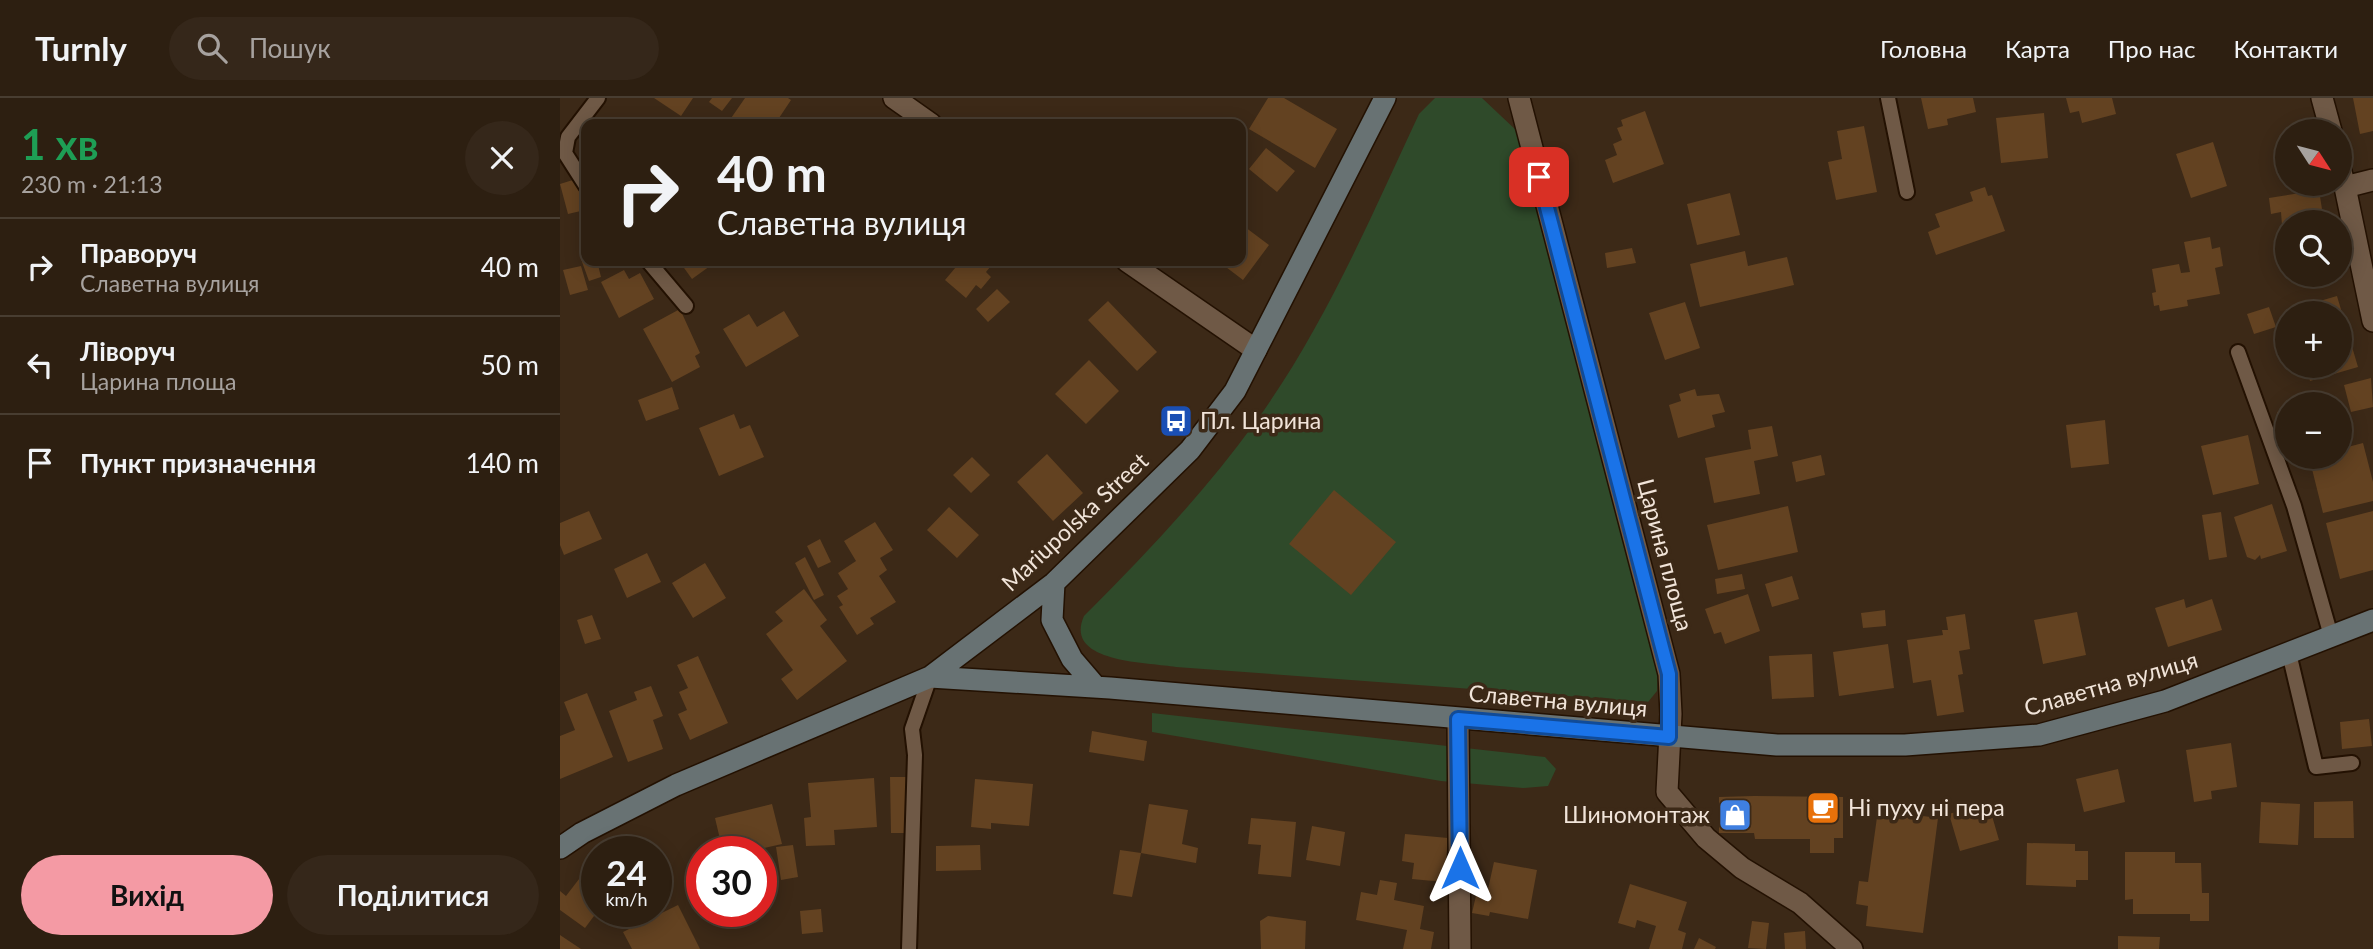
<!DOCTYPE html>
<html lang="uk">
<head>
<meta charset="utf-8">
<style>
  :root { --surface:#2d1f11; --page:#35271a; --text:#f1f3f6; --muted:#a7a29f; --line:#483d31; --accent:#f49aa4 }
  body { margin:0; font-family:Lato,sans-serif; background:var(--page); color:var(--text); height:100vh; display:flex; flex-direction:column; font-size:26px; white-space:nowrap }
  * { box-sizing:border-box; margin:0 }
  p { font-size:23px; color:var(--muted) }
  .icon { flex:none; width:38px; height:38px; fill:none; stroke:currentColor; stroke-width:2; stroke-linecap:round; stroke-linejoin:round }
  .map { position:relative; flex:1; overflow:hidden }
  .side { display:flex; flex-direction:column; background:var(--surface); width:560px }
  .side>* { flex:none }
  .hud { position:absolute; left:21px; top:21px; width:665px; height:147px; border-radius:14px; box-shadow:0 4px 18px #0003,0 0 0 2px var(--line); background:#2d1f11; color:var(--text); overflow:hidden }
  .needle { width:46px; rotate:126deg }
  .tools { position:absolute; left:1715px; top:21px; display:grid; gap:14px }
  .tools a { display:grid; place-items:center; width:77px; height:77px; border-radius:50%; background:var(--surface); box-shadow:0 4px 18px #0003,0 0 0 2px var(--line); font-size:35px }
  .speed { position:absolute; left:21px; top:738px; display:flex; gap:14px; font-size:35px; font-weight:700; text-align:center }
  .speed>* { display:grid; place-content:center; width:91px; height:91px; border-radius:50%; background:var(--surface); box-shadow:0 4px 18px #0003,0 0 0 2px var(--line); line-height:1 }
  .speed small { font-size:18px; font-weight:400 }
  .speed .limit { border:10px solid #d22; background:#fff; color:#111 }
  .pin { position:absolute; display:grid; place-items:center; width:60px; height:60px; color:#fff; margin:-30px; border-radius:14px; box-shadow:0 4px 10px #0006 }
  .me { position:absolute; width:77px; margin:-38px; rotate:0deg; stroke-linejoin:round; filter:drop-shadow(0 0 5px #0008) }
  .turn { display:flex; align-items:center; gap:24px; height:147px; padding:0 21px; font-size:32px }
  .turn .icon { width:91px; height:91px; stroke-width:2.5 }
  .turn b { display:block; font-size:49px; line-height:60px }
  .round { display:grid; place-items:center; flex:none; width:74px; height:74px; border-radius:37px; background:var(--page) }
  .overview { display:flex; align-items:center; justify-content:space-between; height:119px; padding:0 21px }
  h1 { font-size:42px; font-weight:700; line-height:52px; color:#1e9e55 }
  .button { display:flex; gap:14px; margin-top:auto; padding:14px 21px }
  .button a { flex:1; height:80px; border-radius:42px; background:var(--accent); color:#111; font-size:28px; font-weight:700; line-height:80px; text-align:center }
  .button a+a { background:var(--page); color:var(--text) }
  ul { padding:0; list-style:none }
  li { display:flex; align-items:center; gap:21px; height:98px; padding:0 21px; border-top:2px solid var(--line) }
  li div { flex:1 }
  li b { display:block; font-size:26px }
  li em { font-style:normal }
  header { display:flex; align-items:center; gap:42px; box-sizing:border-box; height:98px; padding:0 35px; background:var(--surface); border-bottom:2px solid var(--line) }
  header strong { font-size:33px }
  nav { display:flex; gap:38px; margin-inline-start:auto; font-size:24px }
  .search { width:490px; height:63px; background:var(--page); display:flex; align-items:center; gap:18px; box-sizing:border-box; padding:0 24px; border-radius:38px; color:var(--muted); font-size:26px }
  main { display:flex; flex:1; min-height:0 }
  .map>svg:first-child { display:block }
  .green { fill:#2f4a2a }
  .building { fill:#634221 }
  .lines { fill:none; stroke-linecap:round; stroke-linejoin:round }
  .lane-casing { stroke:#231102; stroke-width:18 }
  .street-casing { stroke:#231102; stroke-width:24 }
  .secondary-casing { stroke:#231102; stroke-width:24 }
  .lane { stroke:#6f5946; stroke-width:14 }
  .street { stroke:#6f5946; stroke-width:21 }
  .secondary { stroke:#687273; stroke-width:21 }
  .route-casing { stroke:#114b97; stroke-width:18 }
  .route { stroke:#1a73e8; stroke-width:12 }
  .labels { text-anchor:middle; stroke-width:7; stroke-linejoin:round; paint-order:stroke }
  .poi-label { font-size:23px; fill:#f1e4d9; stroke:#3c2917; text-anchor:start }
  .street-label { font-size:23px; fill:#f1e4d9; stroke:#3c2917 }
</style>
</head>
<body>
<header>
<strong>Turnly</strong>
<div class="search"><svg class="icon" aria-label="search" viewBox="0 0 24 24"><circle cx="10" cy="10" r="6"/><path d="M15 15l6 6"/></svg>Пошук</div>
<nav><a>Головна</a><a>Карта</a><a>Про нас</a><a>Контакти</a></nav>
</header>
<main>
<section class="side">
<div class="overview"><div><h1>1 хв</h1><p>230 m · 21:13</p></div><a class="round"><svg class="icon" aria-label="close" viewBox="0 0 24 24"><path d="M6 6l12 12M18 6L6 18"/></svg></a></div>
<ul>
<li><svg class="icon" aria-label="right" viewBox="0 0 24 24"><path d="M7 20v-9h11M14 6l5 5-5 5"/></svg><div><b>Праворуч</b><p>Славетна вулиця</p></div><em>40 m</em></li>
<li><svg class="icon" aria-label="left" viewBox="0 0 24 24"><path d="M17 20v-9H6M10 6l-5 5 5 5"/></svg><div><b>Ліворуч</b><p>Царина площа</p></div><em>50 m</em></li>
<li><svg class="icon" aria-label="arrive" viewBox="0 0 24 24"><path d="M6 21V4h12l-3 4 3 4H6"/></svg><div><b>Пункт призначення</b></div><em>140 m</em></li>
</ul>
<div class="button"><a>Вихід</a><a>Поділитися</a></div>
</section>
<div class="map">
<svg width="1813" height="851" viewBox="0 0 1813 851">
  <rect width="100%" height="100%" fill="#3c2917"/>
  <path class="green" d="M 875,0 L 922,0 L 958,34 L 1098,576 L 1097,593 L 1088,604 L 616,569 C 587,564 503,565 524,518 C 584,458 644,395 694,326 C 763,232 810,121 859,16 Z
    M 592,615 L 985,659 L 996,671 L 988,688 L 963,690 L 881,683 L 592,634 Z"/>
  <path class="building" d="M 94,0 L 133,0 L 121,18 Z
    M 152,0 L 172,0 L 162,13 L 149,4 Z
    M 185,0 L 228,0 L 231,2 L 215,26 L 167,26 Z
    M 708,0 L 724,0 L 777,31 L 755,70 L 689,31 Z
    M 1361,0 L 1413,0 L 1416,14 L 1387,21 L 1388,27 L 1368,31 Z
    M 1506,0 L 1552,0 L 1556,16 L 1522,25 L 1519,13 L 1510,15 Z
    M 1793,0 L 1813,0 L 1813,33 L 1800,36 Z
    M 1085,13 L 1104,66 L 1053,85 L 1045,62 L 1057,57 L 1053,46 L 1062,42 L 1057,30 L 1063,28 L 1061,22 Z
    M 1484,15 L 1488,60 L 1441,65 L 1436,20 Z
    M 1304,28 L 1317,94 L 1276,102 L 1268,64 L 1282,61 L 1277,33 Z
    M 1653,44 L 1667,88 L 1631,100 L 1616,56 Z
    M 706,50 L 735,73 L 717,94 L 689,71 Z
    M 16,81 L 25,112 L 8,116 L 0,86 Z
    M 1425,89 L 1428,98 L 1432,97 L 1445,133 L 1376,157 L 1368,134 L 1380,129 L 1375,116 L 1413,103 L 1410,94 Z
    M 1759,92 L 1764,124 L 1727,124 L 1727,152 L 1724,153 L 1721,114 L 1711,116 L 1709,100 Z
    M 1170,95 L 1180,137 L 1137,147 L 1127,106 Z
    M 681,126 L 709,147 L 683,182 L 658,163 L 681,163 Z
    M 1650,139 L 1652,151 L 1660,149 L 1663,168 L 1655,170 L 1660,196 L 1627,202 L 1628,208 L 1600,213 L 1599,207 L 1594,208 L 1592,195 L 1596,194 L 1592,171 L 1619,166 L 1621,175 L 1630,174 L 1624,144 Z
    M 1072,150 L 1076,165 L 1047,170 L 1045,155 Z
    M 1185,153 L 1188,168 L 1227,159 L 1234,187 L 1140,209 L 1130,166 Z
    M 26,159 L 26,163 L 37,163 L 41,179 L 29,183 L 21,161 Z
    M 119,163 L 157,163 L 132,181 Z
    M 401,163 L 435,163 L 426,174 L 431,179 L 421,191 L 416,187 L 406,200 L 385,182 Z
    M 21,168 L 28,192 L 10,197 L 3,172 Z
    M 64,172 L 69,181 L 80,175 L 94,201 L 59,220 L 41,184 Z
    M 437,191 L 450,204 L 428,224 L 416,211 Z
    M 1777,198 L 1798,269 L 1750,283 L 1746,268 L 1780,268 L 1780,215 L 1738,215 L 1736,210 Z
    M 548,203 L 597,254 L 577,273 L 528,222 Z
    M 1125,204 L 1140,250 L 1105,262 L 1089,215 Z
    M 1709,209 L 1716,229 L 1694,236 L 1687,216 Z
    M 120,211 L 140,255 L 135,258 L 140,269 L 112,284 L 83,231 Z
    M 224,213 L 239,238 L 186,269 L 163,231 L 189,216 L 197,229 Z
    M 529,262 L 559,293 L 526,326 L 495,296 Z
    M 1811,280 L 1813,309 L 1791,314 L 1784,287 Z
    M 112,289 L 119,311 L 86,323 L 78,302 Z
    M 1135,291 L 1137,298 L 1159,296 L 1165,314 L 1152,317 L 1155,329 L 1118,340 L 1109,307 L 1121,303 L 1119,296 Z
    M 1727,311 L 1727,331 L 1723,333 L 1717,314 Z
    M 174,316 L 180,331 L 190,327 L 204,359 L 159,378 L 139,330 Z
    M 1545,322 L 1549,366 L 1511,370 L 1506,327 Z
    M 1212,328 L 1218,358 L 1194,363 L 1200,396 L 1154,405 L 1145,360 L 1191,351 L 1188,332 Z
    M 1688,337 L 1699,386 L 1653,397 L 1641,348 Z
    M 1803,345 L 1813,384 L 1813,403 L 1763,415 L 1749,359 L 1780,359 L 1780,351 Z
    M 487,356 L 523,395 L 493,423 L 457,384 Z
    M 1261,357 L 1265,377 L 1236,384 L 1232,364 Z
    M 412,359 L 430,377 L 411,395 L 393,377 Z
    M 774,392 L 836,444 L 791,497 L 729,446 Z
    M 1712,406 L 1727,453 L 1701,461 L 1700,457 L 1695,462 L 1687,459 L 1674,419 Z
    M 1228,408 L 1238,454 L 1158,472 L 1147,427 Z
    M 389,409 L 419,437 L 397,460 L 367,432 Z
    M 29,413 L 42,441 L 4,457 L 0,447 L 0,425 Z
    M 1813,413 L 1813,472 L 1780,481 L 1766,425 Z
    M 1661,414 L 1667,459 L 1649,462 L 1642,417 Z
    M 315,424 L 333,452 L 320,460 L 327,472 L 319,478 L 336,504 L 310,520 L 314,526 L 297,537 L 279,509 L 283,507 L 277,498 L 288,491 L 278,475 L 296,463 L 284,443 Z
    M 260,441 L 271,464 L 258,470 L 247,448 Z
    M 87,455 L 101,484 L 67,500 L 54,471 Z
    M 245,459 L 264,497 L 254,502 L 235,465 Z
    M 145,465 L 166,500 L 133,520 L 112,485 Z
    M 1182,476 L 1185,491 L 1157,496 L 1155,481 Z
    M 1232,478 L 1239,501 L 1212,509 L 1205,486 Z
    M 244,491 L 267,522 L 260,528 L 287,563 L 237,602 L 221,581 L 233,572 L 206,536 L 223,523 L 215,514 Z
    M 1188,496 L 1200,533 L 1165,546 L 1161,534 L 1154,536 L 1145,511 Z
    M 1624,501 L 1626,510 L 1652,501 L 1662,532 L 1608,549 L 1595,510 Z
    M 1325,512 L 1326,528 L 1303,530 L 1301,515 Z
    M 1517,514 L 1526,557 L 1483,566 L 1474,522 Z
    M 1405,516 L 1410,551 L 1399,553 L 1403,576 L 1398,577 L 1404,614 L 1377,618 L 1371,582 L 1353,585 L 1347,542 L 1383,537 L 1382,532 L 1388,532 L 1386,519 Z
    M 32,517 L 41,541 L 25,546 L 17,522 Z
    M 1328,546 L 1334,590 L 1279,598 L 1273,554 Z
    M 1252,556 L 1254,599 L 1212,601 L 1209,558 Z
    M 138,558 L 168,625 L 130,642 L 118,616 L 127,612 L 119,594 L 128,590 L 117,567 Z
    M 91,588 L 103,618 L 93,622 L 103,651 L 68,664 L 49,613 L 77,602 L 74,594 Z
    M 27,595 L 53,659 L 0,681 L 0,638 L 15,632 L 4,604 Z
    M 1809,621 L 1812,648 L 1782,651 L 1780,624 Z
    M 532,633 L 587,643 L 584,663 L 529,654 Z
    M 1671,645 L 1677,689 L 1651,693 L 1652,701 L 1634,704 L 1626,652 Z
    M 1558,671 L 1565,704 L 1524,714 L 1516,681 Z
    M 330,679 L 349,679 L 349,735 L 331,735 Z
    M 314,680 L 317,729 L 274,732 L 275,747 L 246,748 L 244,720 L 251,719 L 248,685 Z
    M 415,681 L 473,686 L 469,728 L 431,725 L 431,731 L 411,729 Z
    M 1194,698 L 1283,699 L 1283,740 L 1274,740 L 1274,755 L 1250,755 L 1250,741 L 1195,741 L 1194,735 L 1159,735 L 1159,699 Z
    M 1793,703 L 1794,740 L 1754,740 L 1754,704 Z
    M 1428,704 L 1439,742 L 1400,753 L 1389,716 Z
    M 1701,704 L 1740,706 L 1738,747 L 1699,745 Z
    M 212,706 L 222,746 L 187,754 L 163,754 L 155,720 Z
    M 589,706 L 628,712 L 622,746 L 638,750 L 636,765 L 581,755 Z
    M 1318,712 L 1378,720 L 1363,835 L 1306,828 L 1308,808 L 1296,806 L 1299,783 L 1308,784 Z
    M 691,720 L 736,724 L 731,779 L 698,776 L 701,747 L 688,746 Z
    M 752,728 L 785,734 L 780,768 L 746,762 Z
    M 845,736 L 888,740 L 884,784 L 852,781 L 854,765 L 842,763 Z
    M 1467,745 L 1515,746 L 1515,753 L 1528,753 L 1528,782 L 1516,782 L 1516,789 L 1466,787 Z
    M 233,747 L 238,779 L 221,782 L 216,749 Z
    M 420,747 L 421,772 L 376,773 L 376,748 Z
    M 560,752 L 581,755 L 572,799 L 553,796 Z
    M 1565,754 L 1615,754 L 1615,765 L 1641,765 L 1642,795 L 1649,795 L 1649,823 L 1630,823 L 1630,816 L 1573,816 L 1573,801 L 1565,802 Z
    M 934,764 L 977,772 L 968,821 L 930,814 L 929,818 L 912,815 L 918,789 L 928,791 Z
    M 29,768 L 37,774 L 37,814 L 52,814 L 46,821 L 37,814 L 25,830 L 0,812 L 0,793 L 6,798 Z
    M 820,782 L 837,785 L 834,802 L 864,808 L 860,831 L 874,834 L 871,851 L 843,851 L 847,832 L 796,822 L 801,794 L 817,797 Z
    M 1070,786 L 1127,804 L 1118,832 L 1126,835 L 1122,851 L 1089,851 L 1096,828 L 1077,822 L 1075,830 L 1058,825 Z
    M 118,807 L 140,851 L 72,851 L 63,834 Z
    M 261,811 L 263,834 L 242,836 L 240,813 Z
    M 708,818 L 746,823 L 745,851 L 701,851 L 700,823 Z
    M 1192,823 L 1209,825 L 1206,851 L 1188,850 Z
    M 1245,833 L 1246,851 L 1225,851 L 1224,835 Z
    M 0,837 L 21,851 L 0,851 Z
    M 1558,838 L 1600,839 L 1599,851 L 1558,851 Z
    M 1139,840 L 1156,849 L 1155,851 L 1134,851 Z"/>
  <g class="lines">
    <defs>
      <path id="lane" d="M 1328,0 L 1347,94
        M 26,88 L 5,55 L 8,39 L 38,0
        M 88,163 L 126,208
        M 1678,254 L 1734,408 L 1771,538
        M 1729,555 L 1756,669 L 1792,665
        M 349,851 L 355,657 L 352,631 L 370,579"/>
      <path id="street" d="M 334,0 L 371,26
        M 959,0 L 1109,576 L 1111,616 L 1107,694 L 1146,740 L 1182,770 L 1240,805 L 1292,851
        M 1762,0 L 1771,33
        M 1780,70 L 1785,89 L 1813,82
        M 1785,89 L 1813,223
        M 567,163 L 696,252
        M 898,621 L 900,851"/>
      <path id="secondary" d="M 494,485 L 492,522 L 512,561 L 536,589
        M 370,579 L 550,590 L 1217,647 L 1345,647 L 1479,637 L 1605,603 L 1813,522
        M 0,750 L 22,735 L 116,687 L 370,579 L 494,485 L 630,352 L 675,293 L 825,0"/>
    </defs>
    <use href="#lane" class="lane-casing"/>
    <use href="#street" class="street-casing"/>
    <use href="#secondary" class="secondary-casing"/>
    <use href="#lane" class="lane"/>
    <use href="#street" class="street"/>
    <use href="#secondary" class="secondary"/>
  </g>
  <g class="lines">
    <defs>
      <path id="route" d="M 900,770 L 898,621 L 1109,639 L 1109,576 L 979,79"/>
    </defs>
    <use href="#route" class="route-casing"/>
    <use href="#route" class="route"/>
  </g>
  <defs>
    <symbol id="bus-square" viewBox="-11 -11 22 22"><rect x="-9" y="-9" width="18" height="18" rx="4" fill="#1a4fb4" stroke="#3c2917"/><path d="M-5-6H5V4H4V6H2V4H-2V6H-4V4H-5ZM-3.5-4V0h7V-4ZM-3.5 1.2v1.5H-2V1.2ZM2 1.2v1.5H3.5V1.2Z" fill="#fff"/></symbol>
    <symbol id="cafe-square" viewBox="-11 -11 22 22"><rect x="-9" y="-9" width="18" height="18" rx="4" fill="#e8710a" stroke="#3c2917"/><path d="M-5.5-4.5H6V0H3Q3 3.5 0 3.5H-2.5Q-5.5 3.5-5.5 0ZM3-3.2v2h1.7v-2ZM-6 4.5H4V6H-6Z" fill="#fff"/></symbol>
    <symbol id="shop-square" viewBox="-11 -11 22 22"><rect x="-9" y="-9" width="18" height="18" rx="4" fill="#3f7fe0" stroke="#3c2917"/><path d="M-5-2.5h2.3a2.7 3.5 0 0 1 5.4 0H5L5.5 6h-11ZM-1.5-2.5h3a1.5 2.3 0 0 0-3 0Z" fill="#fff"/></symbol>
  </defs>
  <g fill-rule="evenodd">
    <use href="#bus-square" x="597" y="304" width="38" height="38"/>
    <use href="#cafe-square" x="1244" y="691" width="38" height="38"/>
    <use href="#shop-square" x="1156" y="698" width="38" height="38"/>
  </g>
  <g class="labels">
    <g class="poi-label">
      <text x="640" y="331">Пл. Царина</text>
      <text x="1288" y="718">Ні пуху ні пера</text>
      <text x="1150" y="725" text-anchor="end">Шиномонтаж</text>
    </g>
    <g class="street-label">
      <text transform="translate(515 424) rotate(-43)" y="8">Mariupolska Street</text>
      <text transform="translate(1105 457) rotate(75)" y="8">Царина площа</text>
      <text transform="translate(1551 586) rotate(-16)" y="8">Славетна вулиця</text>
      <text transform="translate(998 603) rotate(5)" y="8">Славетна вулиця</text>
    </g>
  </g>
</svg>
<div class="tools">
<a><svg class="needle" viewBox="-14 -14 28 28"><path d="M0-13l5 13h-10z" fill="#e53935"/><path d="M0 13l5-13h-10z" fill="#a7a29f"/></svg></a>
<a><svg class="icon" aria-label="search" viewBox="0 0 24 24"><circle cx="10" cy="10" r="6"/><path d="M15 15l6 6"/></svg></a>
<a>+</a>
<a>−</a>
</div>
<div class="speed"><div>24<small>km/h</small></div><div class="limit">30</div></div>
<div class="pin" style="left:979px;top:79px;background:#d93025"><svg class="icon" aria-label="arrive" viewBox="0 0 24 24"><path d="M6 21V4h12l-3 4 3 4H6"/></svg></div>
<svg class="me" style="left:900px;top:770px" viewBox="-20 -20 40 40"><path d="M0-17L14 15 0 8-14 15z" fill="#1a73e8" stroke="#fff" stroke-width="4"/></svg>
<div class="hud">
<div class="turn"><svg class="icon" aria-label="right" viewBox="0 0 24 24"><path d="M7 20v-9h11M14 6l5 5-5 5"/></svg><div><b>40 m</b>Славетна вулиця</div></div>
</div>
</div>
</main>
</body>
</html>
